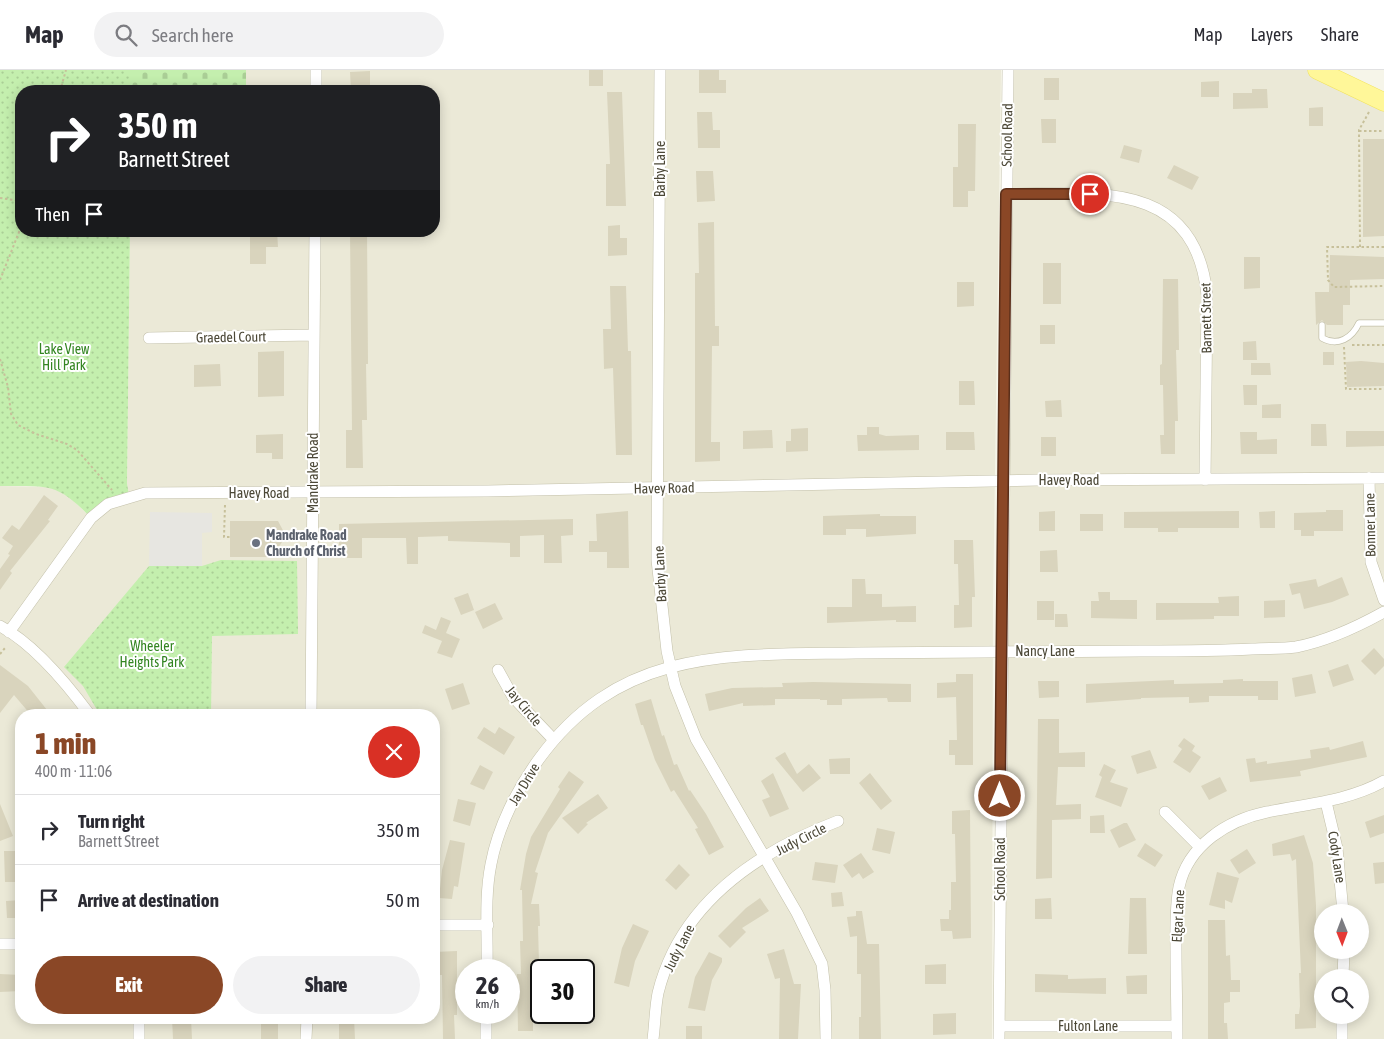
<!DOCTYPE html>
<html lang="en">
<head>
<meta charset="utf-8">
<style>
  :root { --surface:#fff; --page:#f2f2f3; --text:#2b2b33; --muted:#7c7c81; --line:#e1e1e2; --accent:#8a4726 }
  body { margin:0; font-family:"Asap Condensed",sans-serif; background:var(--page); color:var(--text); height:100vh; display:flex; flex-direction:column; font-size:19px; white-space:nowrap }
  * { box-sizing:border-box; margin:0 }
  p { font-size:16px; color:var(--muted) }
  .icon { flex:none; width:28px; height:28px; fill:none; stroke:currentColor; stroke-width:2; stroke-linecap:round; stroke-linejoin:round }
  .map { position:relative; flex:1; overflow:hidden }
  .panel { position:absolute; left:15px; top:639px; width:425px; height:315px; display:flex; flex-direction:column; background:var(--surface); border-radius:20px; box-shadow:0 2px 12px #0003 }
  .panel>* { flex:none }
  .hud { position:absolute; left:15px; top:15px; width:425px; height:152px; border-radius:20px; box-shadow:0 2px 12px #0003; background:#202124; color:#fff; overflow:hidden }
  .needle { width:32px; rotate:179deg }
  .tools { position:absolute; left:1314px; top:834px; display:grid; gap:10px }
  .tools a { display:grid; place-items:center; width:55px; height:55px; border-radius:50%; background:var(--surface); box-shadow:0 2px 12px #0003; font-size:25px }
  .speed { position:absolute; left:455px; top:889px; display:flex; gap:10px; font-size:25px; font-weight:700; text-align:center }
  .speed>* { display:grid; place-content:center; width:65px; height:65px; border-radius:50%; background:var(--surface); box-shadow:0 2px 12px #0003; line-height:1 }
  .speed small { font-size:12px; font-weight:400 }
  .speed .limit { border:2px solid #111; border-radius:8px; background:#fff; color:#111 }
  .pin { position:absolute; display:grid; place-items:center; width:42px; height:42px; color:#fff; margin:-21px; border:2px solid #fff; border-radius:50%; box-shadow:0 1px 5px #0007 }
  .me { position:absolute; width:55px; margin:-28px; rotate:0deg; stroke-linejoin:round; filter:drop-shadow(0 0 4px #0008) }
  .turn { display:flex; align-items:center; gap:18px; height:105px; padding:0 20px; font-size:22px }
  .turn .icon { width:65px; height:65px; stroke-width:2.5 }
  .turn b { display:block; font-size:35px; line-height:42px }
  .then { display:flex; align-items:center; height:48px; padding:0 20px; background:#0003; gap:10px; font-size:19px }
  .round { display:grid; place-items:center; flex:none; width:52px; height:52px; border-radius:26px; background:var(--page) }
  .headline { display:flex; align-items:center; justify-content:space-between; height:85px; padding:0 20px }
  h1 { font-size:30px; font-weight:800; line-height:38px; color:var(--accent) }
  .button { display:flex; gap:10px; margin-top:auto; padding:10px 20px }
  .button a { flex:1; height:58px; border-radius:30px; background:var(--accent); color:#fff; font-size:20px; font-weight:800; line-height:58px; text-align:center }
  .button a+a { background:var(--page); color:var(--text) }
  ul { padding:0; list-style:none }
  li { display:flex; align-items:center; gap:15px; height:70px; padding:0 20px; border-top:1px solid var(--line) }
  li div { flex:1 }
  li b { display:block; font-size:19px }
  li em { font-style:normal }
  header { display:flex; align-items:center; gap:30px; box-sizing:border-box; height:70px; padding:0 25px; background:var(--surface); border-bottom:1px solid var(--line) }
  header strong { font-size:24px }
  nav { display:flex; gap:28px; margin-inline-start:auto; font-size:18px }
  .search { width:350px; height:45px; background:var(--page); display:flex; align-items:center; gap:12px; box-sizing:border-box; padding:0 18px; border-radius:28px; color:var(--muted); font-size:19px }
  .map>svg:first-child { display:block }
  .residential { fill:#ebe9d7; fill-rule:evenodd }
  .cemetery { fill:url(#cemetery-stones) }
  .park { fill:url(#park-dots) }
  .parking { fill:#e7e6e1 }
  .building { fill:#d9d4bd }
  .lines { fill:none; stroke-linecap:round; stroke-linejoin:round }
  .service-casing { stroke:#c3c0aa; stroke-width:7 }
  .minor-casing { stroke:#c3c0aa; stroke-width:12 }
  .primary-casing { stroke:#f2e35c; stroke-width:19 }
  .path { stroke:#c7c09a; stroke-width:2; stroke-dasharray:2.5 2.5; stroke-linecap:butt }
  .service { stroke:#fff; stroke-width:5.5 }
  .minor { stroke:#fff; stroke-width:11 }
  .primary { stroke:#fff799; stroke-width:18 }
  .route-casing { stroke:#5a2e19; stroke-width:12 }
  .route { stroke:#8a4726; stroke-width:9 }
  .worship-dot { fill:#6b7280; stroke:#fff; stroke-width:2 }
  .labels { text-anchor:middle; stroke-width:4; stroke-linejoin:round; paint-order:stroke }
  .street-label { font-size:14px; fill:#4b4736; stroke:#fff }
  .park-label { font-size:14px; fill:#338521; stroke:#fff }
  .worship-label { font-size:14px; font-weight:bold; fill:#5b616d; stroke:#fff; text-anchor:start }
</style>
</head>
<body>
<header>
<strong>Map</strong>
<div class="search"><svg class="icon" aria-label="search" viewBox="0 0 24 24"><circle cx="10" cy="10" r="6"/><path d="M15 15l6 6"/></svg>Search here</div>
<nav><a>Map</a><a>Layers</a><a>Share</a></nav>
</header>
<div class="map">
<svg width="1384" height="969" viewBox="0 0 1384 969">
  <defs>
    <pattern id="cemetery-stones" width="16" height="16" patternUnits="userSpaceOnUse" patternTransform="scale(1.25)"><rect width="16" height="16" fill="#c4efae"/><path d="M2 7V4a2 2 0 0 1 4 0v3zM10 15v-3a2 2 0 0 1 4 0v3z" fill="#aace96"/></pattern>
    <pattern id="park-dots" width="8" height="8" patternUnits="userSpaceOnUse" patternTransform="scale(1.25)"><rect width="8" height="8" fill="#c4efae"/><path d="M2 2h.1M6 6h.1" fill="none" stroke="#aace96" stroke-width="1.8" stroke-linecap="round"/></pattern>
  </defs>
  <rect width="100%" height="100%" fill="#f6f5e9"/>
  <path class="residential" d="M 246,0 L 1001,0 L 993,537 L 992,969 L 0,969 L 0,416 L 51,417 L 71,428 L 91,448 L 129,426 L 127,413 L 130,161 L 434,161 L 434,21 L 246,21 ZM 21,645 L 434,645 L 434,948 L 21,948 ZM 466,900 L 509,900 L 509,942 L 466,942 ZM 541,900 L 584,900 L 584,942 L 541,942 Z
    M 1008,0 L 1317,0 L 1384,32 L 1384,969 L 999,969 ZM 1322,842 L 1360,842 L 1360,880 L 1322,880 ZM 1322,908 L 1360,908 L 1360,945 L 1322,945 Z"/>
  <path class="cemetery" d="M 131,0 L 246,0 L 246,21 L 131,21 Z"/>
  <path class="park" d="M 0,0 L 131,0 L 131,21 L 21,21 L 21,161 L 130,161 L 127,413 L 129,426 L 91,448 C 56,411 48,417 0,416 Z
    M 221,490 L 297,491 L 298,564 L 212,566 L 211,645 L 100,645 L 83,616 L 64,597 L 149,496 L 202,496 Z"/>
  <path class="parking" d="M 150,442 L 212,443 L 212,462 L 202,463 L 202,496 L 149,496 Z"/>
  <path class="building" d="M 589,0 L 603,0 L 603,16 L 589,16 Z
    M 699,0 L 719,0 L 719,10 L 726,10 L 726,23 L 699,23 Z
    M 370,1 L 370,21 L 351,21 L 350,2 Z
    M 1044,8 L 1059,8 L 1059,30 L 1044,30 Z
    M 1219,11 L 1219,27 L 1201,27 L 1201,12 Z
    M 1252,19 L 1267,19 L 1268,38 L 1233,39 L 1233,23 L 1252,23 Z
    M 607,22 L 622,22 L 626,136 L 606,136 L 606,94 L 610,94 Z
    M 1323,37 L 1323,56 L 1309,56 L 1309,38 Z
    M 697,42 L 712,42 L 713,60 L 720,60 L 720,78 L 698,78 Z
    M 1041,49 L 1056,49 L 1056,73 L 1042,73 Z
    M 958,54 L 976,54 L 975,121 L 968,121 L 968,137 L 953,137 L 953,97 L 958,97 Z
    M 1363,69 L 1384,69 L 1384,166 L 1363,167 Z
    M 1124,75 L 1142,80 L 1139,93 L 1120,88 Z
    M 1174,95 L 1199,107 L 1192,120 L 1167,108 Z
    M 696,101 L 713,101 L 715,131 L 697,132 Z
    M 714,152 L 715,256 L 719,256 L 719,276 L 712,276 L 711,372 L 720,372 L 720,391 L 695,392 L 695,203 L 699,203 L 698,153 Z
    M 620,155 L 620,168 L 627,168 L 627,185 L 608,186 L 608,156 Z
    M 250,161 L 277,161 L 278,177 L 266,177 L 266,194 L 250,194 Z
    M 350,161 L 367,161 L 368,294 L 366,294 L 367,350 L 362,350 L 363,398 L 346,398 L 346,360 L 352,360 Z
    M 1330,185 L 1384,187 L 1384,209 L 1350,210 L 1350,235 L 1343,235 L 1343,255 L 1327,255 L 1322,250 L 1316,255 L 1315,222 L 1329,222 Z
    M 1244,187 L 1260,187 L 1260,218 L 1244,219 Z
    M 1043,193 L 1061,193 L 1061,234 L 1043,234 Z
    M 1163,209 L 1178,209 L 1179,280 L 1176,280 L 1178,351 L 1175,351 L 1175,384 L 1161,384 L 1160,365 L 1164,365 L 1163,315 L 1160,315 L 1160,295 L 1162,294 Z
    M 957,212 L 974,212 L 974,236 L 957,237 Z
    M 610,216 L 626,216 L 628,281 L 631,281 L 632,385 L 616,385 L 613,298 L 604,299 L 603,259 L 611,259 Z
    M 1040,255 L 1055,255 L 1055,274 L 1040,274 Z
    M 1256,271 L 1257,290 L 1243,290 L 1243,272 Z
    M 284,281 L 284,326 L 258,327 L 258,282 Z
    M 1323,282 L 1334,282 L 1334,295 L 1323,295 Z
    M 1361,291 L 1384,293 L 1384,316 L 1347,317 L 1346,292 Z
    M 1251,293 L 1270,293 L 1271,305 L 1251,305 Z
    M 220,294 L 221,316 L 194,317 L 194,295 Z
    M 959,311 L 974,311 L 975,335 L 959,335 Z
    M 1243,315 L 1257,315 L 1257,335 L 1244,335 Z
    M 1061,330 L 1062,347 L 1046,347 L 1045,331 Z
    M 1281,334 L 1281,348 L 1262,348 L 1262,335 Z
    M 1311,354 L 1326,354 L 1327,376 L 1311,376 Z
    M 867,357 L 879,357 L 879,364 L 886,366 L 919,365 L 919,380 L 858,381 L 857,365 L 867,365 Z
    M 808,358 L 808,381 L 786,382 L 786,371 L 791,371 L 791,359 Z
    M 772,360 L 773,378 L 743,379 L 743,361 Z
    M 1346,361 L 1384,361 L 1384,376 L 1346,377 Z
    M 946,362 L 974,362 L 975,380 L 946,380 Z
    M 1240,362 L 1257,362 L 1257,370 L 1277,369 L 1277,384 L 1241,384 Z
    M 283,364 L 283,389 L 272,389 L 272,383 L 256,383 L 256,365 Z
    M 1041,367 L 1056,367 L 1056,386 L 1041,386 Z
    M 44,425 L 58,436 L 48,450 L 50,451 L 10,501 L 12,503 L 0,520 L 0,499 L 10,485 L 8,484 L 13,476 L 2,468 L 12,455 L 19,460 Z
    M 1326,440 L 1343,440 L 1343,461 L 1314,461 L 1314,466 L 1301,466 L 1301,460 L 1294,460 L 1294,443 L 1326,442 Z
    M 628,441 L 629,498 L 607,498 L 607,482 L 589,482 L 589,471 L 597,471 L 596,444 Z
    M 1055,441 L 1055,461 L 1039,461 L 1039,442 Z
    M 1239,441 L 1239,458 L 1178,458 L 1178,462 L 1158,462 L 1158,458 L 1124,458 L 1124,442 Z
    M 1275,441 L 1275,458 L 1260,458 L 1259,442 Z
    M 880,444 L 880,446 L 916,446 L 916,464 L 866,467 L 866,459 L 846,459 L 846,465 L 823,465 L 823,446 Z
    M 1080,444 L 1103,444 L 1103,461 L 1080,461 Z
    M 573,449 L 573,465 L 561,466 L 562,493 L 544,493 L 544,465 L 520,466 L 520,487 L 510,487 L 510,473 L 448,471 L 448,466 L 418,467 L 418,494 L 407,494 L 406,468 L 362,468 L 362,488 L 347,488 L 347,475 L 339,475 L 339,454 Z
    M 230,451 L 278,451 L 286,466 L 278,478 L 278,487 L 230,487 Z
    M 954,470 L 973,470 L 975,527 L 972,527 L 972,557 L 954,558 L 954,535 L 959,535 L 958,494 L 954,494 Z
    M 1057,480 L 1058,502 L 1040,502 L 1040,481 Z
    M 1342,507 L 1349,525 L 1332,532 L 1304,539 L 1300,523 L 1292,525 L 1289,514 L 1316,509 L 1318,517 Z
    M 852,509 L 865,509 L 866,524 L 882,524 L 882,537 L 916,536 L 916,552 L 896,552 L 896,550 L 827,553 L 827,537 L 852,537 Z
    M 1098,522 L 1110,522 L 1110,530 L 1137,530 L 1137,549 L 1091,548 L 1091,531 L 1099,531 Z
    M 468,523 L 474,540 L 461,545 L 454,528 Z
    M 1239,526 L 1239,546 L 1214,546 L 1214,549 L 1156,550 L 1156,533 L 1219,533 L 1218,527 Z
    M 1285,530 L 1285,547 L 1264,548 L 1264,531 Z
    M 1037,531 L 1054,531 L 1054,550 L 1037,550 Z
    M 495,533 L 503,549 L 483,559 L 475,542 Z
    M 1055,544 L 1067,544 L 1068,557 L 1055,557 Z
    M 441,547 L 451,551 L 446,563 L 460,569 L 452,588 L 437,583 L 442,571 L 422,563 L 425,555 L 436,560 Z
    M 1374,578 L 1384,589 L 1384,596 L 1375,605 L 1361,591 Z
    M 1348,594 L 1354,610 L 1333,617 L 1328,601 Z
    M 0,595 L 28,616 L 51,645 L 31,645 L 14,625 L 0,643 Z
    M 956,604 L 973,604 L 973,695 L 955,695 L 955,685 L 949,685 L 949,670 L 957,670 L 956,627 L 937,628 L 937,613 L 956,612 Z
    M 1312,604 L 1316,623 L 1295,627 L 1292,608 Z
    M 1243,609 L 1243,611 L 1278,611 L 1278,630 L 1258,630 L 1258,626 L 1209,626 L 1209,632 L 1189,633 L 1189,627 L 1141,628 L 1141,629 L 1086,633 L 1086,614 L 1174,610 L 1174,614 L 1223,613 L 1223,610 Z
    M 1038,611 L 1059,611 L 1059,627 L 1039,628 Z
    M 813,612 L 911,614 L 911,632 L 888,632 L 887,628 L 842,629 L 842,635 L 827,635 L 827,630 L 820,630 L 820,629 L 775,629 L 775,635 L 743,636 L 743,633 L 709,641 L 705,624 L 732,618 L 783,617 L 782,613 Z
    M 463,613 L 470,634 L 452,640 L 445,619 Z
    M 651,629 L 662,666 L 664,665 L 674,695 L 677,694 L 689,721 L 690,720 L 706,744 L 724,777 L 709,785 L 695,759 L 698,758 L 674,720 L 671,722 L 655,690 L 643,655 L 641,655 L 635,634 Z
    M 1038,649 L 1059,649 L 1059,683 L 1085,682 L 1085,697 L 1058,697 L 1056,735 L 1081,734 L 1081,749 L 1052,750 L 1052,808 L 1036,809 Z
    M 484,657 L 495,664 L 499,657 L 515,667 L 504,685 L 477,668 Z
    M 1184,668 L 1195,676 L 1192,681 L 1201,687 L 1190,703 L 1173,692 L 1182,679 L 1178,676 Z
    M 1363,671 L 1367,687 L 1300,701 L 1301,706 L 1250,712 L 1246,689 L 1255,688 L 1256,693 L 1267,691 L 1267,694 L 1311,688 L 1310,680 L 1329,677 L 1330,680 Z
    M 1150,680 L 1157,698 L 1137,704 L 1131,686 Z
    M 785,682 L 797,704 L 809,694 L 821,708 L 803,722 L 775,688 Z
    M 850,688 L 850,704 L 830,704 L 829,689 Z
    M 1104,694 L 1116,700 L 1110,712 L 1128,718 L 1121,737 L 1095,727 L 1102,707 L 1099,705 Z
    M 480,695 L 493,702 L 484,720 L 470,714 Z
    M 569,701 L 584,712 L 548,763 L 535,802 L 538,803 L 531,834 L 539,834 L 540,856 L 538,856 L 539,894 L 534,894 L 534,914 L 541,914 L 541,927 L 533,927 L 533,961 L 518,961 L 517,904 L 521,904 L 520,871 L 523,871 L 522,820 L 520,820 L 526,784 L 531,767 L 560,719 L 558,717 Z
    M 773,703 L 789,739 L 770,747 L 762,730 L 770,727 L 761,711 Z
    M 870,703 L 892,731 L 881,740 L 859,713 Z
    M 1220,707 L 1227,721 L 1209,730 L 1201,716 Z
    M 598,724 L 608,738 L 586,753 L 588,754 L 578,764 L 562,748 Z
    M 458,729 L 476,733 L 470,756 L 453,751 Z
    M 0,734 L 13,766 L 0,771 Z
    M 970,740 L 971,868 L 953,869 L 952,861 L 941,861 L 940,849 L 949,849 L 949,840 L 951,840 L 951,812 L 956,812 L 955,764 L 952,764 L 952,741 Z
    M 1104,745 L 1105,763 L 1090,763 L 1090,746 Z
    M 1384,745 L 1384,763 L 1370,768 L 1365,752 Z
    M 1124,753 L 1127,753 L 1136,770 L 1119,778 L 1110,760 Z
    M 877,758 L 895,762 L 890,784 L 872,780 Z
    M 1304,765 L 1313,793 L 1316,835 L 1316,958 L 1295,959 L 1295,944 L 1299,944 L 1300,936 L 1299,903 L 1301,903 L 1296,789 L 1292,791 L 1290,784 L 1273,786 L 1272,774 Z
    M 450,770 L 465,773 L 458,817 L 454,816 L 452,829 L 439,828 L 442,800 Z
    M 1145,773 L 1163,785 L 1155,797 L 1137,786 Z
    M 1247,779 L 1256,793 L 1239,804 L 1230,790 Z
    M 4,781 L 21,781 L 21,812 L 5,812 Z
    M 861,783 L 874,802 L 863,809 L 859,803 L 852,808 L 843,795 Z
    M 815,792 L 838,795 L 835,813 L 812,810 Z
    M 1384,792 L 1384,813 L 1375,814 L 1373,793 Z
    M 679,794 L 690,805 L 676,820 L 665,810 Z
    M 1217,802 L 1239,808 L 1232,833 L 1225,830 L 1225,839 L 1209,835 Z
    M 842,822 L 844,836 L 832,837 L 831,823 Z
    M 760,828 L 769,841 L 742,858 L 746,862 L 730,878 L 718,866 L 746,838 Z
    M 1051,828 L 1052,849 L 1035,849 L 1035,829 Z
    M 1130,828 L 1146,828 L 1147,884 L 1128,884 Z
    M 21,830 L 21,848 L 7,848 L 6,831 Z
    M 856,841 L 862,841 L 867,874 L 879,874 L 881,969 L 859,969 L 859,947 L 861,947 L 861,904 L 857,904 L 857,866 L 850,867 L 847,847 L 856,846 Z
    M 1208,850 L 1225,850 L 1226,886 L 1230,885 L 1231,910 L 1240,910 L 1240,922 L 1230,922 L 1230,932 L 1224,933 L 1224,953 L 1227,953 L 1228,969 L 1208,969 Z
    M 633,854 L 649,861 L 635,891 L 629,917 L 614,913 L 622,878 Z
    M 784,879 L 794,914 L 801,914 L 798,969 L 779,969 L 780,908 L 775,909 L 767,884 Z
    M 457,881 L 457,945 L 454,945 L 455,969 L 443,969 L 442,905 L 434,905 L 434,882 Z
    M 709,882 L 722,888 L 722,892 L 712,910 L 705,941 L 688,938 L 695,907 Z
    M 946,894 L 946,914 L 925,914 L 925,895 Z
    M 0,904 L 21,905 L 21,921 L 0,922 Z
    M 1035,904 L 1068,905 L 1068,909 L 1106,908 L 1106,924 L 1035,922 Z
    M 1147,905 L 1147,924 L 1127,924 L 1126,906 Z
    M 956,943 L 956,964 L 933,965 L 933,944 Z
    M 172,948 L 191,948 L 192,969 L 173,969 Z
    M 261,948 L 278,948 L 278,969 L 261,969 Z
    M 354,948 L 355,969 L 339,969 L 339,949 Z
    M 686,956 L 702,956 L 702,969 L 686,969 Z"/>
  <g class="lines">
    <defs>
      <path id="service" d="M 1322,255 L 1322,268 C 1338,277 1352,268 1359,253 L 1384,253"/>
      <path id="minor" d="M 316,0 L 316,21
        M 660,0 L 657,490 L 667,581 L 675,616 L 696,669 L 797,843 L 822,894 L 825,920 L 826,969
        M 1006,124 C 1093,124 1195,107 1207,225 L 1205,410
        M 149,268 L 314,265
        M 1369,408 L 1371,492 L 1384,530
        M 0,556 C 34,574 67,614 90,645
        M 9,562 L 91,448 L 108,434 L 145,423 L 488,421 L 1039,410 L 1384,408
        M 498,600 L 513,627 L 554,670
        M 311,645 L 315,161
        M 1326,732 L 1337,778 L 1343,842
        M 1165,742 L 1200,777
        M 434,855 L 488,855
        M 0,874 L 21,874
        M 487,900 C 488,865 484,829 491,794 C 498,757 517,719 539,689 C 621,576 732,585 856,583 C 951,582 1046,581 1141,581 C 1178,581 1215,581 1252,579 C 1267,578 1282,579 1296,577 C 1327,571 1357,557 1384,542
        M 1343,908 L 1344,880
        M 1342,945 L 1342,969
        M 999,956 L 1177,956
        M 139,969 L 139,948
        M 306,969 L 307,948
        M 486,969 L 486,942
        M 653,969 C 655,954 655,938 658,923 C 680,834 757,782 838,751
        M 999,969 L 1008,0
        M 1177,969 C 1177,940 1176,911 1176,881 C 1176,860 1175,838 1179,817 C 1188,775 1228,750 1267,742 C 1306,734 1349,731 1384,711"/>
      <path id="primary" d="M 1317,0 L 1384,32"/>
    </defs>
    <use href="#service" class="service-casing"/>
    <use href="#minor" class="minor-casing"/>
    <use href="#primary" class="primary-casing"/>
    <path class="path" d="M 60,21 L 66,0
      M 1359,61 L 1384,61
      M 0,128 L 21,131
      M 1360,177 L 1359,60 L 1369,42
      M 1384,177 L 1327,177 L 1328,210 L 1334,217 L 1384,216
      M 0,210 L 21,157
      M 1352,275 L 1384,275
      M 1344,277 L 1346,319 L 1384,319
      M 0,289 L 8,317 L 11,344 L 18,355 L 36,364 L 67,374 L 77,380 L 112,420
      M 225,435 L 224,467 L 230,467
      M 0,584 L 5,578"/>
    <use href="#service" class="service"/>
    <use href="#minor" class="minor"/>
    <use href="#primary" class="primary"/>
  </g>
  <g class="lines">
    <defs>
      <path id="route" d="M 1000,726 L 1006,124 L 1090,124"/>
    </defs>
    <use href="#route" class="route-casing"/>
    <use href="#route" class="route"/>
  </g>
  <circle class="worship-dot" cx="256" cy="473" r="5"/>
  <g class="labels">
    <g class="street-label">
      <text transform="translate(1007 65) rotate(-89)" y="5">School Road</text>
      <text transform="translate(660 99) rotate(-90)" y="5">Barby Lane</text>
      <text transform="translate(1206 248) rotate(-91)" y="5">Barnett Street</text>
      <text transform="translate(231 267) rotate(-1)" y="5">Graedel Court</text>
      <text transform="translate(313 403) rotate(-90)" y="5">Mandrake Road</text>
      <text x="1069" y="415">Havey Road</text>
      <text transform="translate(664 418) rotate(-1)" y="5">Havey Road</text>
      <text x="259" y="428">Havey Road</text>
      <text transform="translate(1370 455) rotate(-91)" y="5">Bonner Lane</text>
      <text transform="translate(660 504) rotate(-93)" y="5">Barby Lane</text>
      <text x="1045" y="586">Nancy Lane</text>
      <text transform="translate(524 636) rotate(50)" y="5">Jay Circle</text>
      <text transform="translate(524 714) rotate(-59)" y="5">Jay Drive</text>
      <text transform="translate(801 769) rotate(-27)" y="5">Judy Circle</text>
      <text transform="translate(1337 787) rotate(81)" y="5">Cody Lane</text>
      <text transform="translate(1000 799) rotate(-90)" y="5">School Road</text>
      <text transform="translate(1178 846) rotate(-87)" y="5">Elgar Lane</text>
      <text transform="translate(679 878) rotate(-63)" y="5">Judy Lane</text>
      <text x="1088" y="961">Fulton Lane</text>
    </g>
    <g class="park-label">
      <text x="64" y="284">Lake View<tspan x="64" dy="16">Hill Park</tspan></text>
      <text x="152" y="581">Wheeler<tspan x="152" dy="16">Heights Park</tspan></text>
    </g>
    <g class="worship-label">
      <text x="266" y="470">Mandrake Road<tspan x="266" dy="16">Church of Christ</tspan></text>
    </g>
  </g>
</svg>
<div class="tools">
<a><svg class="needle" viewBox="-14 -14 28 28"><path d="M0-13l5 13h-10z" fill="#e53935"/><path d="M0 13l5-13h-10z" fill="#7c7c81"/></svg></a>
<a><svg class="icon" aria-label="search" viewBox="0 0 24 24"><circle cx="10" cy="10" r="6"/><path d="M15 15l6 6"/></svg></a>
</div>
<div class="speed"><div>26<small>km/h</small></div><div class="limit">30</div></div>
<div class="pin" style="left:1090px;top:124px;background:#d93025"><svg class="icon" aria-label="arrive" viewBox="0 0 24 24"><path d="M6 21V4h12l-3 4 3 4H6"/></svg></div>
<svg class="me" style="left:1000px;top:726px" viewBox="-20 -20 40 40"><circle r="17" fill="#8a4726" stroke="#fff" stroke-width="3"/><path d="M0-11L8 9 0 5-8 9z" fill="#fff"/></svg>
<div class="hud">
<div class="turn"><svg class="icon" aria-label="right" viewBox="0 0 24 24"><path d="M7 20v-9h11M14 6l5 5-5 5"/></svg><div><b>350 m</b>Barnett Street</div></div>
<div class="then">Then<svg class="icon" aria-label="arrive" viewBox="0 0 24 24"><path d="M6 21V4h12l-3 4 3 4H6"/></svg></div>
</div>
<section class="panel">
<div class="headline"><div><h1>1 min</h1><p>400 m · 11:06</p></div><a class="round" style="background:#d93025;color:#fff"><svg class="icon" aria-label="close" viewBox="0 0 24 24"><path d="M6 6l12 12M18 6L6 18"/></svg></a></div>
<ul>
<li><svg class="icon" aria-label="right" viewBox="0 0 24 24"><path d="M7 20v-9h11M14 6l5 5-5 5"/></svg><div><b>Turn right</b><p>Barnett Street</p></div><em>350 m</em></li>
<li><svg class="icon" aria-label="arrive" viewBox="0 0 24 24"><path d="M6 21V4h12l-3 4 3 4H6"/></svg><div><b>Arrive at destination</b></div><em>50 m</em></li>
</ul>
<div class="button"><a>Exit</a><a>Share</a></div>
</section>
</div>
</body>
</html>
